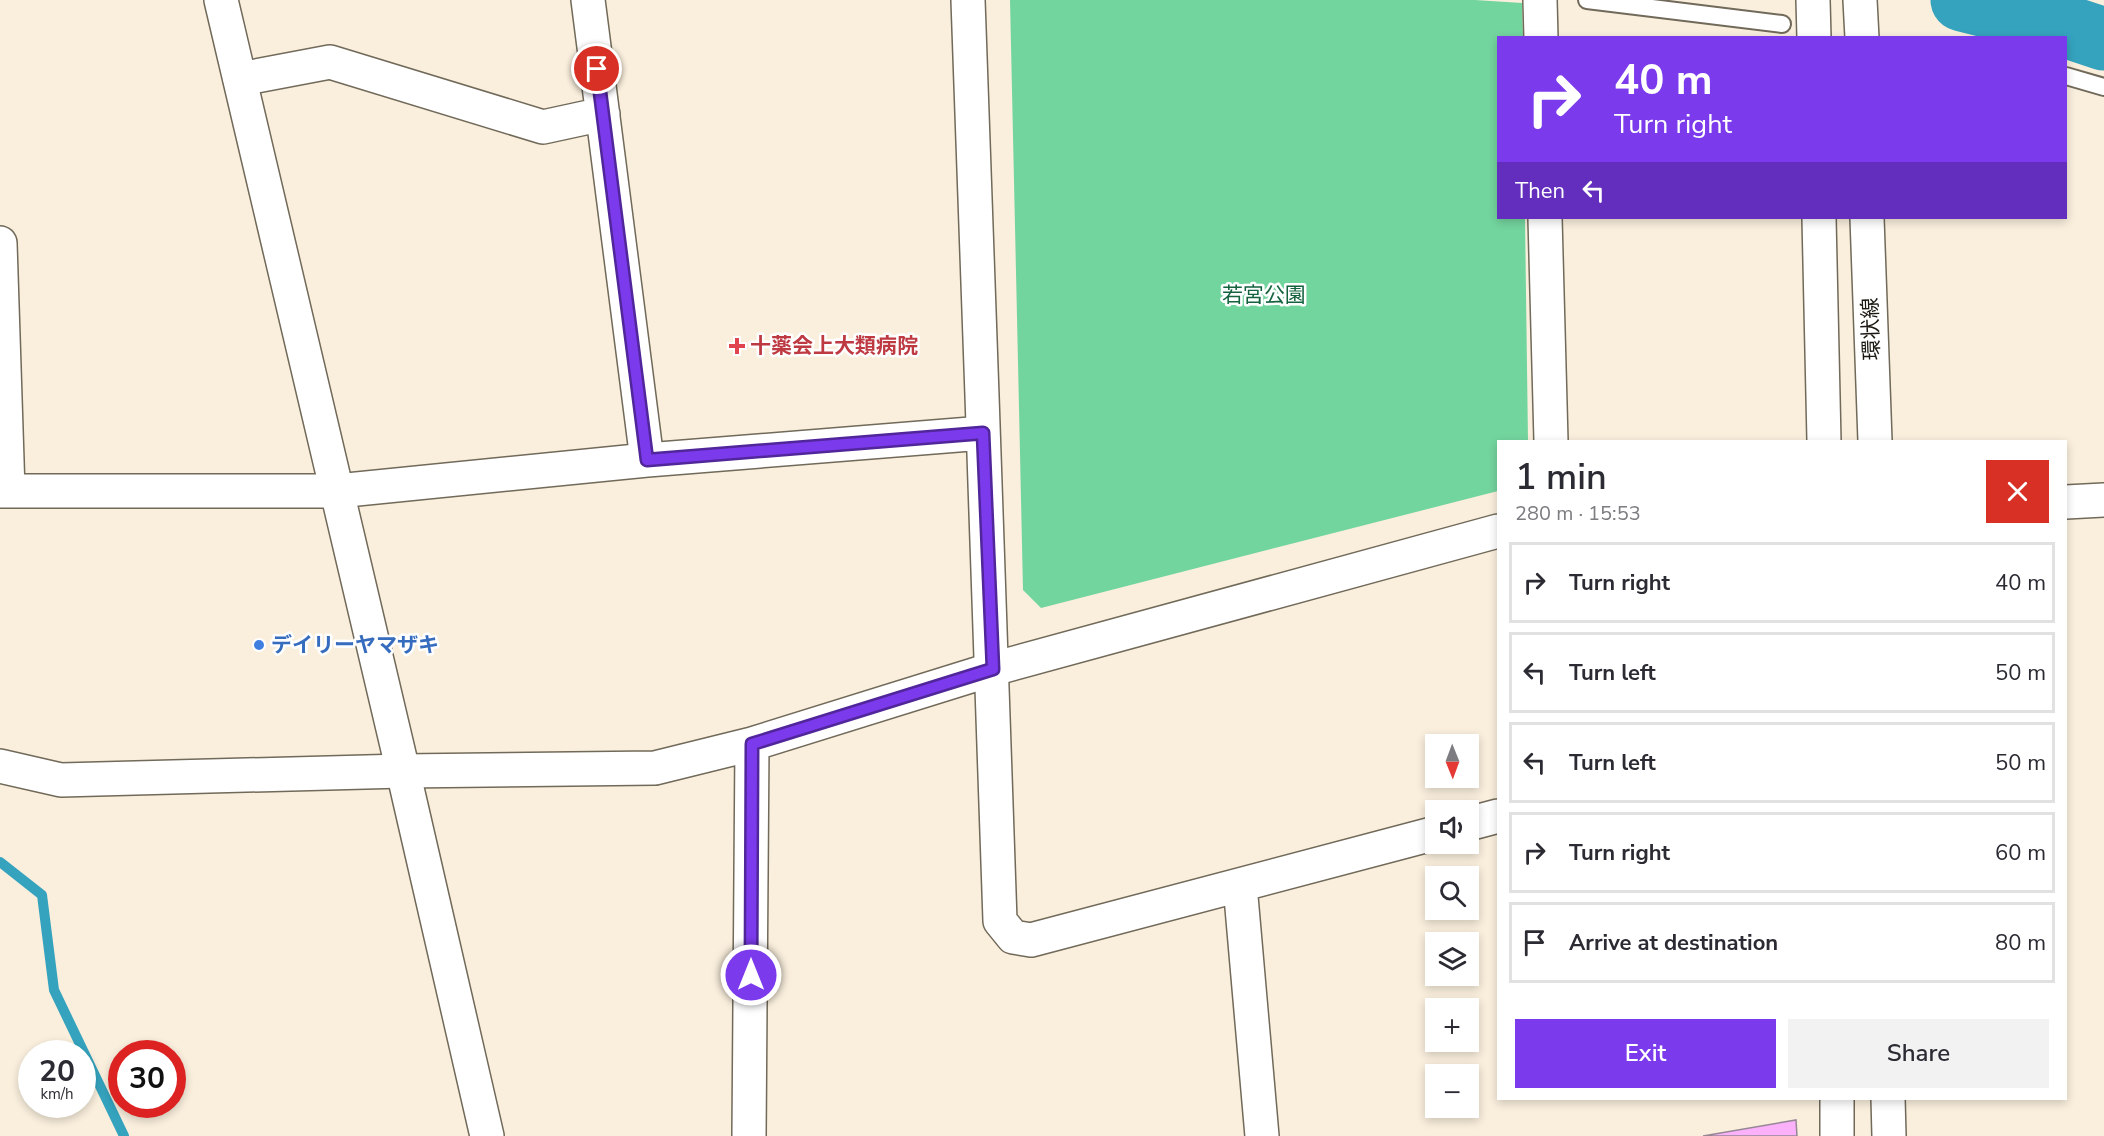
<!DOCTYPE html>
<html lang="en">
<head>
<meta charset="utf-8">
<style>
  :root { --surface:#fff; --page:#f2f2f3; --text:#2b2b33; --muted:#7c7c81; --line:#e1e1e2; --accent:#7c3aed }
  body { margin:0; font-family:"Nunito Sans","Noto Sans JP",sans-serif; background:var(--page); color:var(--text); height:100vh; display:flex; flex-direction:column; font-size:22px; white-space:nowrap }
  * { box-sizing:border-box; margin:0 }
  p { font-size:20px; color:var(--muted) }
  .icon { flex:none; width:33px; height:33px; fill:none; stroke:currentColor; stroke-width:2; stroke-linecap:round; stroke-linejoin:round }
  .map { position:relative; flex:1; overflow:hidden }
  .sheet { position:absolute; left:1497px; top:440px; width:570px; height:660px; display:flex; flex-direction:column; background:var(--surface); border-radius:0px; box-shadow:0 3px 9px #0003 }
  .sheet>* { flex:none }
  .top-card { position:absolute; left:1497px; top:36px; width:570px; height:183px; border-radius:0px; box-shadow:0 3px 9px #0003; background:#7c3aed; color:#fff; overflow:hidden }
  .needle { width:39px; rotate:179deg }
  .buttons { position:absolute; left:1425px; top:734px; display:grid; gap:12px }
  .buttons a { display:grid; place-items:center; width:54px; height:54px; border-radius:0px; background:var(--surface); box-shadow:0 3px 9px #0003; font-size:30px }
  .speed { position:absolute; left:18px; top:1040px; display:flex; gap:12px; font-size:30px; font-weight:700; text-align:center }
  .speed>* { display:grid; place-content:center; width:78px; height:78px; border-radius:50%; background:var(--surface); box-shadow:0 3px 9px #0003; line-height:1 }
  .speed small { font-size:15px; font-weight:400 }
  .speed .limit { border:9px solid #d22; background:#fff; color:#111 }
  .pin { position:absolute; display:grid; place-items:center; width:51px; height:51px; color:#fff; margin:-26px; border:3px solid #fff; border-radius:50%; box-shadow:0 2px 6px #0007 }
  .me { position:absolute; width:66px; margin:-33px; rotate:0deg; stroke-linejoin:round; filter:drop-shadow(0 0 4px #0008) }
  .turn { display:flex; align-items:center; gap:21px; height:126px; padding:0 18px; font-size:27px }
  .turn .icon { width:78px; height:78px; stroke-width:2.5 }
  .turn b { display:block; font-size:42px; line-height:51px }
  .then { display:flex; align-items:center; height:57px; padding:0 18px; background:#0003; gap:12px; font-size:22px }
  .round { display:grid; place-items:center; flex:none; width:63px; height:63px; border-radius:0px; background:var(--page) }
  .headline { display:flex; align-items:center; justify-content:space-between; height:102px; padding:0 18px }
  h1 { font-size:36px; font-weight:600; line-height:45px }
  .primary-button { display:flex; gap:12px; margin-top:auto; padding:12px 18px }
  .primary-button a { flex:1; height:69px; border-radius:0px; background:var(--accent); color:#fff; font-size:24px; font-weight:600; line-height:69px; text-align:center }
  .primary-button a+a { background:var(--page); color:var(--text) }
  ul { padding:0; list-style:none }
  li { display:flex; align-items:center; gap:18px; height:81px; margin:0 12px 9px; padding:0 6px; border:3px solid var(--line); border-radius:0px }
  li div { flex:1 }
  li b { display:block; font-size:22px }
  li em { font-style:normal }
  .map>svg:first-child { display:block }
  .green { fill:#73d59e }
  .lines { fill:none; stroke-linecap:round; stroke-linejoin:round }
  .stream { stroke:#35a3be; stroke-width:10 }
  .river { stroke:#35a3be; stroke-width:63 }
  .building { fill:#fbb0fa; stroke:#968795; stroke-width:1.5 }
  .lane-casing { stroke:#716959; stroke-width:20 }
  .street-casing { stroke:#716959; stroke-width:36 }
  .secondary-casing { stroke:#716959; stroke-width:36 }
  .lane { stroke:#fff; stroke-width:16 }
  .street { stroke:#fff; stroke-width:33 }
  .secondary { stroke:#fff; stroke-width:33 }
  .route-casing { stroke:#51269a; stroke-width:15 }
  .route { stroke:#7c3aed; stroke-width:10 }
  .health-dot { fill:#e0444e; stroke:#fff; stroke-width:2 }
  .shop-dot { fill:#3f7fe0; stroke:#fff; stroke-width:2 }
  .labels { text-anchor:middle; stroke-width:5; stroke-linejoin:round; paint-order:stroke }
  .park-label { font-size:21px; fill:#15633e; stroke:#fff }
  .street-label { font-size:21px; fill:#1b1711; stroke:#fff }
  .health-label { font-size:21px; font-weight:bold; fill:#be3a42; stroke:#fff; text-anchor:start }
  .shop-label { font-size:21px; font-weight:bold; fill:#366cbe; stroke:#fff; text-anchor:start }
</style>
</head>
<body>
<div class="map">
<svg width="2104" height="1136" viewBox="0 0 2104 1136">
  <rect width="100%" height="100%" fill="#faefdd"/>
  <path class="green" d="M 1010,0 L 1475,0 L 1522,3 L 1523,37 L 1498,38 L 1498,218 L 1525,218 L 1528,441 L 1498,441 L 1498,491 L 1041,608 L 1023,590 Z"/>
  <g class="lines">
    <path class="stream" d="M 0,862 L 42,895 L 54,990 L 124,1136"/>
    <path class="river" d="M 1962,0 L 2062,25 L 2104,39"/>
  </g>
  <path class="building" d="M 1796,1120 L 1797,1136 L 1703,1136 Z"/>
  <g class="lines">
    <defs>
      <path id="lane" d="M 1587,0 L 1782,24
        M 2066,76 L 2104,87"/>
      <path id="street" d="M 588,0 L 647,460
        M 968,0 C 978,307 991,614 1000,921 L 1013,937 L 1031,940 L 1436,833
        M 1540,0 L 1541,38
        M 240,79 L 330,62 L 543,127 L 603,114
        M 1545,218 L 1551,441
        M 0,243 L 8,491
        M 0,491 L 337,491 L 647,460 L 983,433
        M 2066,502 L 2104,500
        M 0,766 L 61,780 L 403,771 L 655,768 L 752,744 L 993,669 L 1498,531
        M 1468,824 L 1498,816
        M 1240,885 L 1262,1136
        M 749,1136 L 752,744"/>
      <path id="secondary" d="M 221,0 L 403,771 L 487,1136
        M 1813,0 L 1814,38
        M 1860,0 L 1862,38
        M 1819,218 L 1824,441
        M 1867,218 L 1875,441
        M 1837,1098 L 1837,1136
        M 1888,1098 L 1889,1136"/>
    </defs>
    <use href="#lane" class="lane-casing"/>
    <use href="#street" class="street-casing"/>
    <use href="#secondary" class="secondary-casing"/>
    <use href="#lane" class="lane"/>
    <use href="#street" class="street"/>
    <use href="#secondary" class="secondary"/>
  </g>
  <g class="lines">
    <defs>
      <path id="route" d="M 597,69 L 647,460 L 983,433 L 993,669 L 752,744 L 751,975"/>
    </defs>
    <use href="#route" class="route-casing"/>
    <use href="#route" class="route"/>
  </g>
  <path class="health-dot" d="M734 337h6v6h6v6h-6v6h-6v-6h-6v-6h6z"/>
  <circle class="shop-dot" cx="259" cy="645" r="6"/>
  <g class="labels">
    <g class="park-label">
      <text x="1264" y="302">若宮公園</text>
    </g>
    <g class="street-label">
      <text transform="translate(1871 329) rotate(-92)" y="7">環状線</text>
    </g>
    <g class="health-label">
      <text x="750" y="353">十薬会上大類病院</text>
    </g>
    <g class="shop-label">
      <text x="271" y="652">デイリーヤマザキ</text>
    </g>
  </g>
</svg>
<div class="buttons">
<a><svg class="needle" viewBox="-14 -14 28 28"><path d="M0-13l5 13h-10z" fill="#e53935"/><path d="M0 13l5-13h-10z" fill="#7c7c81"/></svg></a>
<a><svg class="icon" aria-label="sound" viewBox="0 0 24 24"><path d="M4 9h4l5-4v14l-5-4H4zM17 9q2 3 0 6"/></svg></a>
<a><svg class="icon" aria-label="search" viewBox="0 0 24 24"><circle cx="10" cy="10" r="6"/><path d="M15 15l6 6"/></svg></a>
<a><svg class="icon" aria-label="layers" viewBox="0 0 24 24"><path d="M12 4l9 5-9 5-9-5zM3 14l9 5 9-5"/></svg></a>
<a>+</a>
<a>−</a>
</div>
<div class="speed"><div>20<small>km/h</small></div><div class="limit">30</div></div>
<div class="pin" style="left:597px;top:69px;background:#d93025"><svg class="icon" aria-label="arrive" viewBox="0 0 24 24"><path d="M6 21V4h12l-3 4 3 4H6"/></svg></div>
<svg class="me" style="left:751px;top:975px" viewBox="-20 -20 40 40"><circle r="17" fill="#7c3aed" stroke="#fff" stroke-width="3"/><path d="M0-11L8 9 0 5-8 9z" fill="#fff"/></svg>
<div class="top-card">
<div class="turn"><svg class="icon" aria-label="right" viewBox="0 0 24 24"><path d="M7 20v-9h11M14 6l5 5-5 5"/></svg><div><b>40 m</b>Turn right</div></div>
<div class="then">Then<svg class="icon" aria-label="left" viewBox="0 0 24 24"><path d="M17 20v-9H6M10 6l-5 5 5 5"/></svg></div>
</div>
<section class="sheet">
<div class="headline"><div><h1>1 min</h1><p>280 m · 15:53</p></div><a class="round" style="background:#d93025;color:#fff"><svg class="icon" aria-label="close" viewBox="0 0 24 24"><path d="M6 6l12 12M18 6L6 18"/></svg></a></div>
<ul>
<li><svg class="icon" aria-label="right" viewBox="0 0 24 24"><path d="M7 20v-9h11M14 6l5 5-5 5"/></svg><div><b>Turn right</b></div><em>40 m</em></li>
<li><svg class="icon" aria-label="left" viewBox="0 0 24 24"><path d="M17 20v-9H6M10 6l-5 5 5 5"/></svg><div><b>Turn left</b></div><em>50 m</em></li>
<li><svg class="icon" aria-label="left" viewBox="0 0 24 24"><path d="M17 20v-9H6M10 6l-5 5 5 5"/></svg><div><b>Turn left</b></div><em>50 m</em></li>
<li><svg class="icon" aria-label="right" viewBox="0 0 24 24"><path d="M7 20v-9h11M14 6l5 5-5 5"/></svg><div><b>Turn right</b></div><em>60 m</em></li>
<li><svg class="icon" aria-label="arrive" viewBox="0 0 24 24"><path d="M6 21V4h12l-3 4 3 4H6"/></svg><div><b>Arrive at destination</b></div><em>80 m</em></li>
</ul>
<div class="primary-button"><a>Exit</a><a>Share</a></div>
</section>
</div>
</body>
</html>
